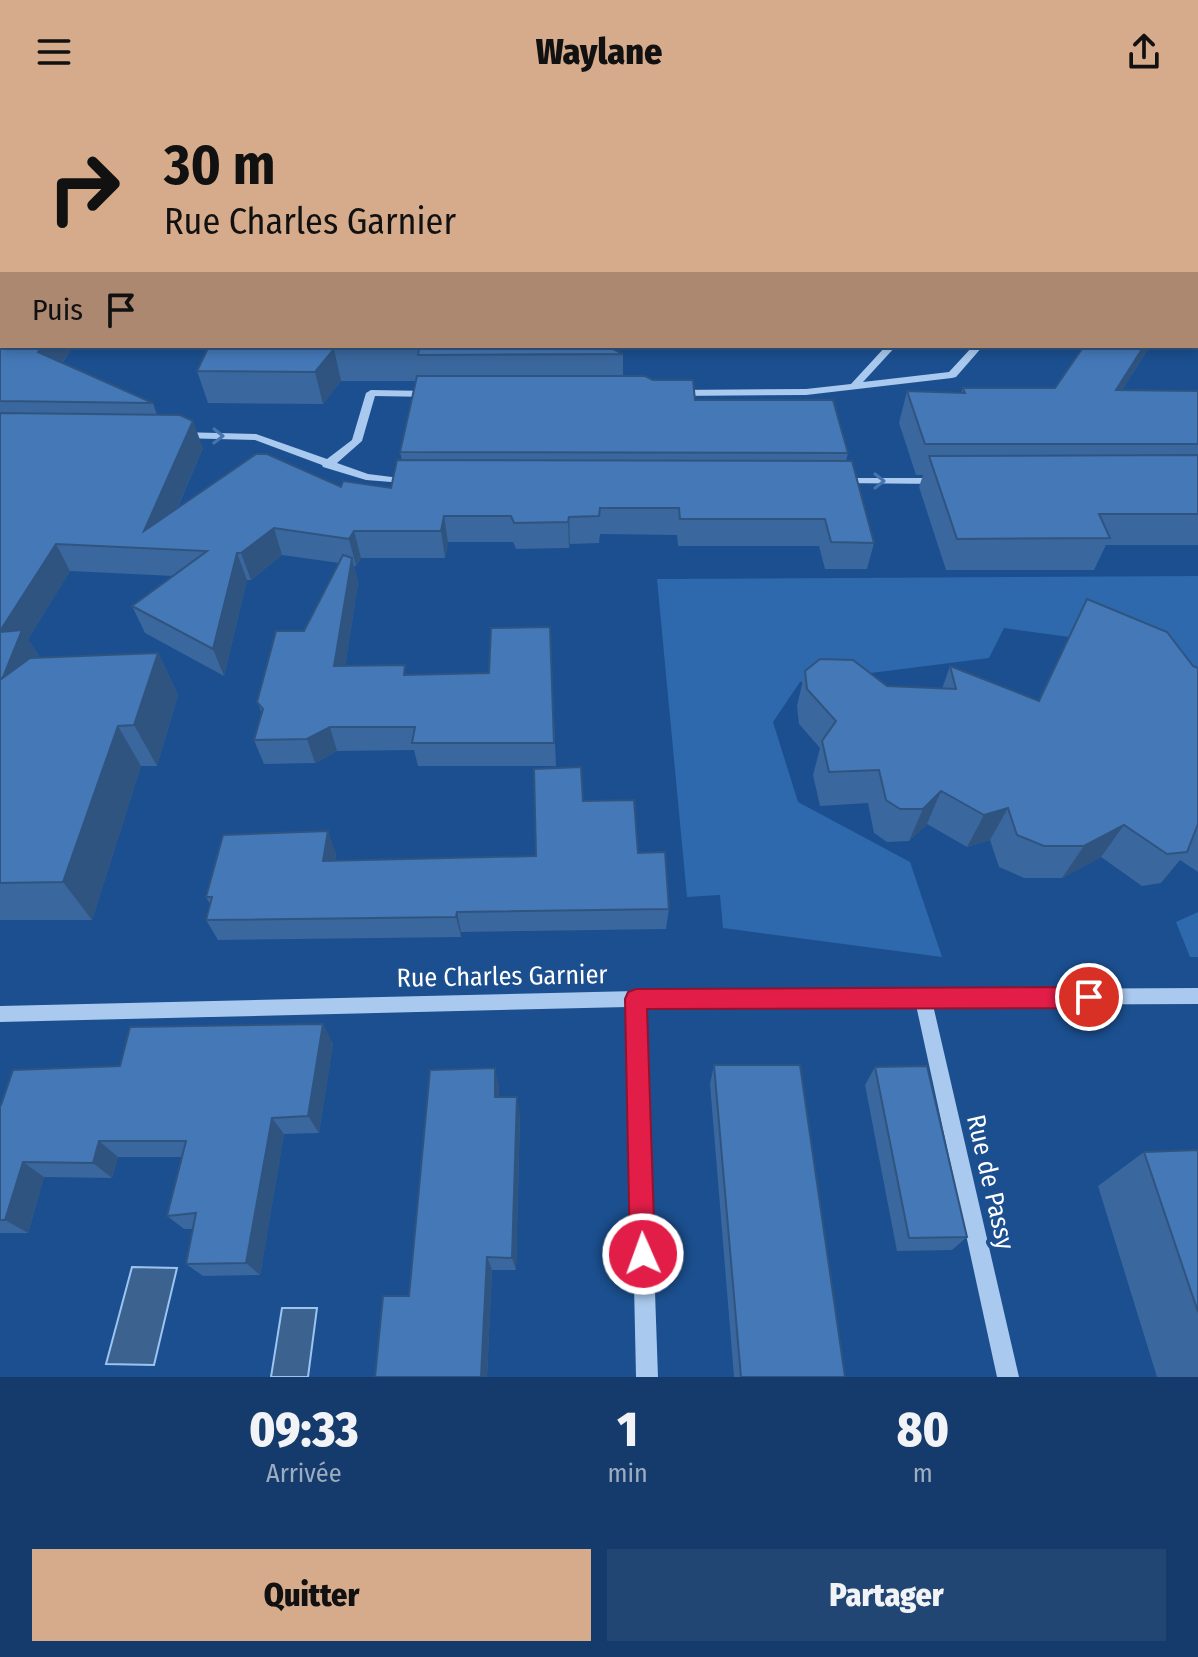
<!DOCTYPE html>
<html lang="fr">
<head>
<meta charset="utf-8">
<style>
  :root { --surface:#143b6b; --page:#214673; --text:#f1f3f6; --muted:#9dadc1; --line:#33557e; --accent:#d6ab8b }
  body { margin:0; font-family:"Fira Sans Condensed",sans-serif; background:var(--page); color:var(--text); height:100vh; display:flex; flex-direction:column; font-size:30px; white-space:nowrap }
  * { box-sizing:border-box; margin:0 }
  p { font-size:26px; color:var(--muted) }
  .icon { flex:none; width:44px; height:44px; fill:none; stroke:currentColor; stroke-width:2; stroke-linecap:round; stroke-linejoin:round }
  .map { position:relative; height:1273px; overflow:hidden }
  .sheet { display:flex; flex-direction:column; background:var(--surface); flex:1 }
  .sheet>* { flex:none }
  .guide { position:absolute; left:0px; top:0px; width:1198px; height:244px; box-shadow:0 4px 12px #0003,0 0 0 2px var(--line); background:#d6ab8b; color:#111; overflow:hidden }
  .pin { position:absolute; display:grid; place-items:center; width:68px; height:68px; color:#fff; margin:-34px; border:4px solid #fff; border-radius:50%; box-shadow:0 2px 8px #0007 }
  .me { position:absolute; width:88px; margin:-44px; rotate:358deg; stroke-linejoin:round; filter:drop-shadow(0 0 6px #0008) }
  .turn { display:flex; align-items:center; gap:28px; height:168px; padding:0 32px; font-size:36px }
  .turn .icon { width:104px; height:104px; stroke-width:2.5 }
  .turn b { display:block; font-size:56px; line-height:68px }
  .then { display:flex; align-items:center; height:76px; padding:0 32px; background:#0003; gap:16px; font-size:30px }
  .eta { display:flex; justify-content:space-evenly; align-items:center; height:136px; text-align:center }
  .eta b { font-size:48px; font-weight:800; line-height:56px }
  .action { display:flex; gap:16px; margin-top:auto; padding:16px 32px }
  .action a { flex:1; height:92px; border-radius:0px; background:var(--accent); color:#111; font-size:32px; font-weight:800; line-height:92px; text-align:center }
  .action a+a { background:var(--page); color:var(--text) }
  header { display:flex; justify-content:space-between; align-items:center; height:104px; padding:0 32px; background:var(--accent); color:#111; font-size:36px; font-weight:800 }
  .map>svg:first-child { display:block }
  .green { fill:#2e69ad }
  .water { fill:#3c6290; stroke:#9cc4f0; stroke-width:2 }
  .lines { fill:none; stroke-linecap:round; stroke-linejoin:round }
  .minor { fill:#a9c9ee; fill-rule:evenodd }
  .wall { fill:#3a679d }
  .shaded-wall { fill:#305480 }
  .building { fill:#4478b7; stroke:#305480; stroke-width:2 }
  .oneway { stroke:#4674ac }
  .route { fill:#e11d48; stroke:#92132f; stroke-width:2 }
  .labels { text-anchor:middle; stroke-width:8; stroke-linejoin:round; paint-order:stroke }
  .near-street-label { font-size:26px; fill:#fff; stroke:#1b4f8f }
</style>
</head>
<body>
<header><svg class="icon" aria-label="menu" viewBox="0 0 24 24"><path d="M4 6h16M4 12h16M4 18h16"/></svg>Waylane<svg class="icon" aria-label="share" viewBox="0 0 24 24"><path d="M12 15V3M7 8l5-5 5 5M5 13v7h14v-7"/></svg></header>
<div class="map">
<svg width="1198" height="1273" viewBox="0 0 1198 1273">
  <rect width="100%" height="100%" fill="#1b4f8f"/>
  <path class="green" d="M 1198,472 L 1198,605 L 1091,536 L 1004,524 L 989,554 L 800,578 L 773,618 L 798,698 L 910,758 L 942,853 L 723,824 L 720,791 L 687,793 L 657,475 Z
    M 1198,808 L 1198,853 L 1190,853 L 1176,818 Z"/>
  <path class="water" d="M 132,1163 L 177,1164 L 154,1261 L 106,1260 Z
    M 282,1204 L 317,1204 L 308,1273 L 271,1273 Z"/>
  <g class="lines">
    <path class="minor" d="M 2,148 L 2,157 L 0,158 L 0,149 Z
      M 1196,208 L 1198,209 L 1198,215 L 1196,214 Z
      M 886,242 L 896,242 L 863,278 L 949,268 L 973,242 L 983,242 L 956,273 L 952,274 L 806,291 L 675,292 L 670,289 L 675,286 L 806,285 L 851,280 Z
      M 371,286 L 430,287 L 435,290 L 430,293 L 375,292 L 362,337 L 337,359 L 368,370 L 416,376 L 416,380 L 366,376 L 323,363 L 322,361 L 255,336 L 180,334 L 175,331 L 180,328 L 256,330 L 327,355 L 352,336 L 366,289 Z
      M 841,374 L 940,374 L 946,377 L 940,380 L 837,379 L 835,377 Z
      M 1198,884 L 1198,900 L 933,901 L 1019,1273 L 997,1273 L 916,901 L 645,903 L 658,1273 L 636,1273 L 628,903 L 0,918 L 0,902 L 636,887 Z"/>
  </g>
  <path class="wall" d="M 1080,0 L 1198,0 L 1198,6 L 1196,6 L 1196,2 L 1078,2 Z
    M 1196,76 L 1198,77 L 1198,199 L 1196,198 Z
    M 0,179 L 2,242 L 74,242 L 62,259 L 153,299 L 157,311 L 203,344 L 177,405 L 341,383 L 391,384 L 402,356 L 400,348 L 416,277 L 341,277 L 323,300 L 208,299 L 197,267 L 209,242 L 607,242 L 623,250 L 623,272 L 848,349 L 846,357 L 874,439 L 867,465 L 825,465 L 819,442 L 678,442 L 677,431 L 600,430 L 599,439 L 570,440 L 569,444 L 516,445 L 513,438 L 448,438 L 445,454 L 361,454 L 356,462 L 354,462 L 358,479 L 345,562 L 407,571 L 489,569 L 550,523 L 556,662 L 418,662 L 414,646 L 337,647 L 315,659 L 264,660 L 254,636 L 262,609 L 257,598 L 304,527 L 339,459 L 282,451 L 251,476 L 247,476 L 224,572 L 145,529 L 132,502 L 173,472 L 70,467 L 28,535 L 39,552 L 38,554 L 158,549 L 178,591 L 157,662 L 141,662 L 92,816 L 0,816 Z
    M 1084,242 L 1150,242 L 1122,286 L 1198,287 L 1198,441 L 1106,441 L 1094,466 L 946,466 L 919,383 L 923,371 L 916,371 L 899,319 L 907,287 L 961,289 L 963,284 L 1055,284 Z
    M 1087,495 L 1198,564 L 1198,768 L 1180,756 L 1161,779 L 1142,782 L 1101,753 L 1062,774 L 1024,774 L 999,763 L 990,736 L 967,743 L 927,720 L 909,737 L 887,738 L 874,729 L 868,699 L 820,702 L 813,671 L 820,644 L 799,620 L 797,602 L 805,567 L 887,582 L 942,585 L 950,562 L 1038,597 Z
    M 583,697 L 638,749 L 669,805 L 666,825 L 461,828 L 461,833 L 218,836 L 206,816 L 210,800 L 206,793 L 336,749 L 335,757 L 536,752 Z
    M 333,939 L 319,1029 L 284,1030 L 260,1171 L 203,1172 L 186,1160 L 193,1125 L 184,1125 L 167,1112 L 182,1053 L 118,1053 L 112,1074 L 44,1073 L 28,1129 L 0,1129 L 0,1001 L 120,962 Z
    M 714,961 L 845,1273 L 734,1273 L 710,980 Z
    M 875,963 L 967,1133 L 952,1146 L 897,1147 L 865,981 Z
    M 499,982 L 499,993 L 520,1011 L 516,1166 L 492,1166 L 487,1273 L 375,1273 Z
    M 1198,1046 L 1198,1273 L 1157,1273 L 1098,1082 L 1144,1048 Z"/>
  <path class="shaded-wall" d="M 338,0 L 356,0 L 356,2 L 338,2 Z
    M 2,22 L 2,59 L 0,61 L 0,24 Z
    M 43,242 L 74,242 L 50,274 L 38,248 Z
    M 1144,242 L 1150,242 L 1102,317 L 1116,286 Z
    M 334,245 L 341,277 L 323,300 L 315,268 Z
    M 193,317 L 203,344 L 159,445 L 144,427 Z
    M 444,412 L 448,438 L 445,454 L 441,427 Z
    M 569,413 L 570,440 L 569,444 L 568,418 Z
    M 274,424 L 282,451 L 251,476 L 241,449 Z
    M 354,427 L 361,454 L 356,462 L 349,435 Z
    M 56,440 L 70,467 L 28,535 L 39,552 L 10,629 L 0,581 L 0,528 Z
    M 237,449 L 247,476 L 224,572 L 213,545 Z
    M 352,454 L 358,479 L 341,586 L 334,562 Z
    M 158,549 L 178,591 L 157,662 L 134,621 Z
    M 118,622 L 141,662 L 92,816 L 63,778 Z
    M 330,623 L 337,647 L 315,659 L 307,635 Z
    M 941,687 L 927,720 L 909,737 L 923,705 Z
    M 1008,704 L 990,736 L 967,743 L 984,711 Z
    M 1124,721 L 1101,753 L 1062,774 L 1084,742 Z
    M 328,727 L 336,749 L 331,778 L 323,757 Z
    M 457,808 L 461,828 L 461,833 L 456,813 Z
    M 323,920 L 333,939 L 319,1029 L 308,1012 Z
    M 495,964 L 499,982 L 499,1011 L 495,993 Z
    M 517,993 L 520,1011 L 516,1166 L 512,1154 Z
    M 272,1014 L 284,1030 L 260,1171 L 246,1159 Z
    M 99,1037 L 118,1053 L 112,1074 L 93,1059 Z
    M 23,1058 L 44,1073 L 28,1129 L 5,1116 Z
    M 487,1153 L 492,1166 L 487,1273 L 481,1273 Z"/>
  <path class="building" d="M 146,0 L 338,0 L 338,2 L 144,2 Z
    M 1080,0 L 1169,0 L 1167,2 L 1078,2 Z
    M 1196,76 L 1198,77 L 1198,165 L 1196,165 Z
    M 2,176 L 2,242 L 43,242 L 38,248 L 153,299 L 0,297 L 0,179 Z
    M 209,242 L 607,242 L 623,250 L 418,251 L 419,245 L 334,245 L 315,268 L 197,267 Z
    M 1084,242 L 1144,242 L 1116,286 L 1198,287 L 1198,340 L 925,340 L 907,287 L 965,289 L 963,284 L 1055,284 Z
    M 417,272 L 645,272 L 653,276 L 693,276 L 695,296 L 833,296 L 848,349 L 400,348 Z
    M 0,309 L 180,311 L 193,317 L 144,427 L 256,350 L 267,350 L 341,383 L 343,377 L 391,384 L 397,356 L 852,357 L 874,439 L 831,438 L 825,415 L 680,415 L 679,404 L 600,404 L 599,412 L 569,413 L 568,418 L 514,419 L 511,412 L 444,412 L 441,427 L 354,427 L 349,435 L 274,424 L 241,449 L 237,449 L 213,545 L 132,502 L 207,447 L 56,440 L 0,527 Z
    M 1198,351 L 1198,410 L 1099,410 L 1110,434 L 957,435 L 929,352 Z
    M 343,451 L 352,454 L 334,562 L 405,561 L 404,571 L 489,569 L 491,524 L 550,523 L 554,639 L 412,639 L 415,623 L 330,623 L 307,635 L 254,636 L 263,605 L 257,598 L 276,527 L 304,527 Z
    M 1087,495 L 1167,528 L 1193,562 L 1198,564 L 1198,720 L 1187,748 L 1167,750 L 1124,721 L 1084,742 L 1044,742 L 1017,731 L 1008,704 L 984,711 L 941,687 L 923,705 L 900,705 L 886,696 L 879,666 L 829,668 L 822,637 L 836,617 L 807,585 L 805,567 L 820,555 L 853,556 L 887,582 L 956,585 L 950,562 L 1039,597 Z
    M 22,526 L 3,573 L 0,576 L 0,528 Z
    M 158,549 L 134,621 L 118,622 L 63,778 L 0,779 L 0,576 L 30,554 Z
    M 581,663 L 583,697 L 634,696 L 638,749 L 665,748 L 669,805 L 457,808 L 456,813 L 206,816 L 212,793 L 206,793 L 223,731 L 328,727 L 323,757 L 536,752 L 534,665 Z
    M 323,920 L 308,1012 L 272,1014 L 246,1159 L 186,1160 L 196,1109 L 167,1112 L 186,1037 L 99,1037 L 93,1059 L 23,1058 L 5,1116 L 0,1116 L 0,1001 L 1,1001 L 13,966 L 120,962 L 130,923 Z
    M 714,961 L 800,961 L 845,1273 L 741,1273 Z
    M 927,962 L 967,1133 L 909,1134 L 875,963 Z
    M 495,964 L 495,993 L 517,993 L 512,1154 L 487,1153 L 481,1273 L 375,1273 L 383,1192 L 409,1192 L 430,966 Z
    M 1198,1046 L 1198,1208 L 1144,1048 Z"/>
  <defs><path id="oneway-chevron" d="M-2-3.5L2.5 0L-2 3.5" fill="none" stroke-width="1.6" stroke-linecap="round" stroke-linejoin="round" transform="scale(2)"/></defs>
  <g class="oneway">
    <use href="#oneway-chevron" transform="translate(218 332) rotate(1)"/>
    <use href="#oneway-chevron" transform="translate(879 377)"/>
  </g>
  <path class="route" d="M 1089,883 L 1096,886 L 1100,893 L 1096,901 L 1089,904 L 647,905 L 655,1150 L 652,1159 L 643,1163 L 634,1159 L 630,1150 L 625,895 L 628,888 L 636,885 Z"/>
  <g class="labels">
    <g class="near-street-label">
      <text transform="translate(502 872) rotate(-1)" y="9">Rue Charles Garnier</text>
      <text transform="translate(991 1078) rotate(77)" y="9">Rue de Passy</text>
    </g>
  </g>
</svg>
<div class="pin" style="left:1089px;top:893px;background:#d93025"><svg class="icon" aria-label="arrive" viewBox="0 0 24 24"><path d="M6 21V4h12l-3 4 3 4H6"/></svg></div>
<svg class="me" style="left:643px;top:1150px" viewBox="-20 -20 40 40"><circle r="17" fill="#e11d48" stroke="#fff" stroke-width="3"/><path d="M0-11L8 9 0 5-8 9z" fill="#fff"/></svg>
<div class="guide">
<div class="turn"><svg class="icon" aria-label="right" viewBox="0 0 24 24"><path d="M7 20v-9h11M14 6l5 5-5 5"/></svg><div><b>30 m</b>Rue Charles Garnier</div></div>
<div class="then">Puis<svg class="icon" aria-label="arrive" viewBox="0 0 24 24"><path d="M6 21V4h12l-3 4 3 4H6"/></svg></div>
</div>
</div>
<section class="sheet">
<div class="eta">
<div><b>09:33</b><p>Arrivée</p></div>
<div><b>1</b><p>min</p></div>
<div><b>80</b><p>m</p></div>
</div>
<div class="action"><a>Quitter</a><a>Partager</a></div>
</section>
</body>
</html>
